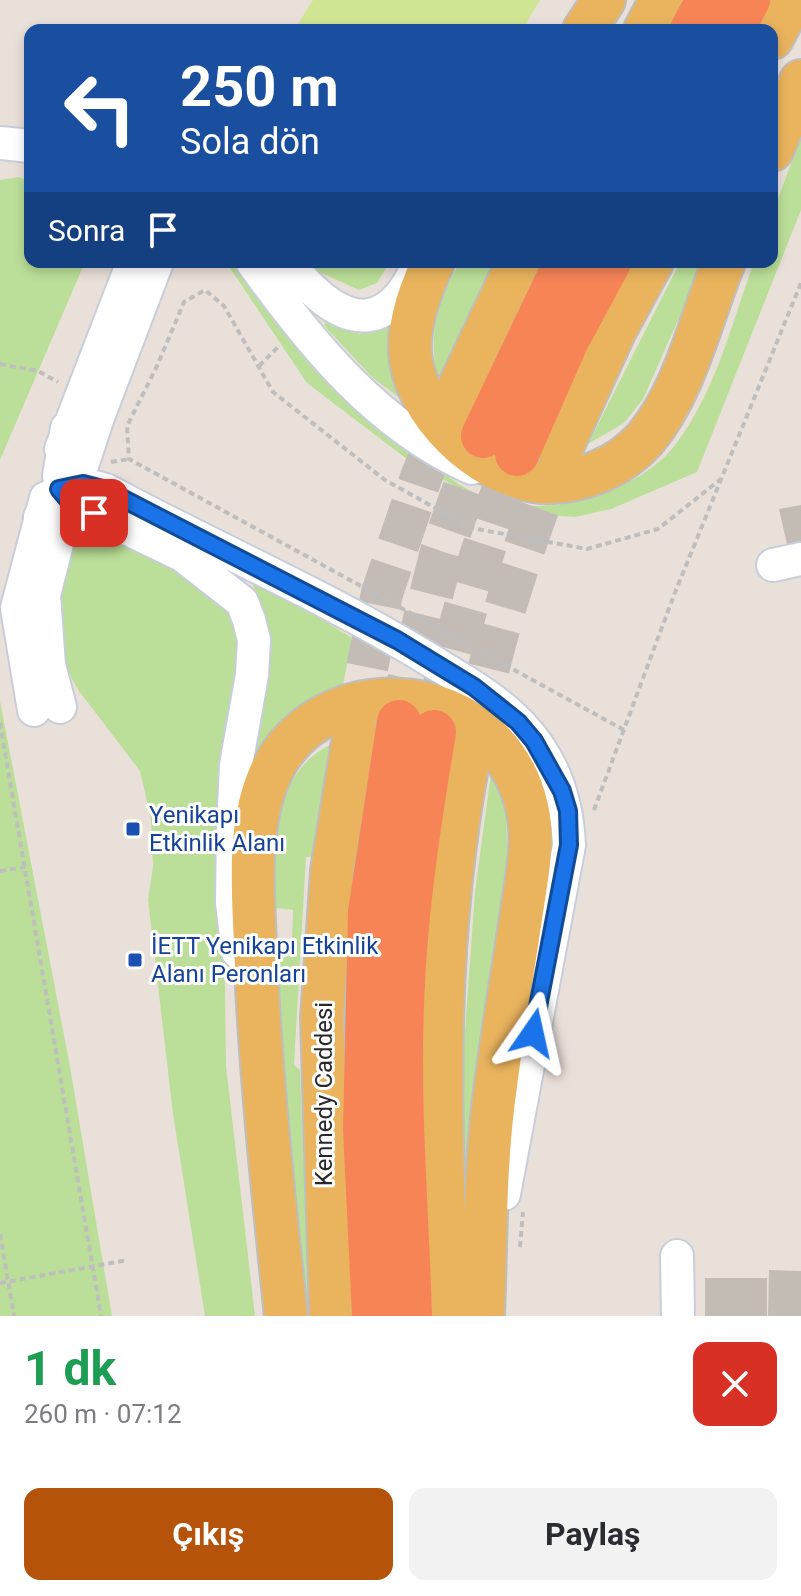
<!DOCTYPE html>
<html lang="tr">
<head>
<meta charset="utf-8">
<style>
  :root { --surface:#fff; --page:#f2f2f3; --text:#2b2b33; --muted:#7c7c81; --accent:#b45309 }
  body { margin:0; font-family:Roboto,sans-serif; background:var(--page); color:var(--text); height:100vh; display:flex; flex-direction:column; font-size:30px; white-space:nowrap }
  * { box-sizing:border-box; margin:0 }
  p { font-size:26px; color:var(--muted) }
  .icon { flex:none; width:44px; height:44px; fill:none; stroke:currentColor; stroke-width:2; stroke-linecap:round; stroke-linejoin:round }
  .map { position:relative; height:1316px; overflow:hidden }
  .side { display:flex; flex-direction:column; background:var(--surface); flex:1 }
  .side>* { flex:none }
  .top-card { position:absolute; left:24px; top:24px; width:754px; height:244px; border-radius:16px; box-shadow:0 4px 12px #0003; background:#1a4fa0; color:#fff; overflow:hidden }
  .pin { position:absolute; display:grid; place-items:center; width:68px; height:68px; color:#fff; margin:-34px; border-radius:16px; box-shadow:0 4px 12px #0006 }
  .me { position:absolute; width:88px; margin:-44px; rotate:11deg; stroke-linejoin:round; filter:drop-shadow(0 0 6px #0008) }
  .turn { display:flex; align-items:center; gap:28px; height:168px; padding:0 24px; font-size:36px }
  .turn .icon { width:104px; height:104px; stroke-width:2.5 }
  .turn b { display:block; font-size:56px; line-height:68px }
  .then { display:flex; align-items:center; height:76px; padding:0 24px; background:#0003; gap:16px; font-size:30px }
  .round { display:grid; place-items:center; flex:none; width:84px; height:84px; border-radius:16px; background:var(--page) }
  .summary { display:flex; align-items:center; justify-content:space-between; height:136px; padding:0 24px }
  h1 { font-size:48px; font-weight:700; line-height:60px; color:#1e9e55 }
  .action { display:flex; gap:16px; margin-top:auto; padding:16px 24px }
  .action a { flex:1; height:92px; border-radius:16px; background:var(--accent); color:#fff; font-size:32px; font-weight:700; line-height:92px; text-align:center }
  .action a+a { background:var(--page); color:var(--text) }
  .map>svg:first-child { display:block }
  .green { fill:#bbdf98 }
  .pitch { fill:#d0e694 }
  .building { fill:#c2bcb5 }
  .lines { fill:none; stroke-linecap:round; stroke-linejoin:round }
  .major-tunnel { stroke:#c3bbb6; stroke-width:42; stroke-dasharray:42 21; stroke-linecap:butt }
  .highway-tunnel { stroke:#c3bbb6; stroke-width:44; stroke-dasharray:44 22; stroke-linecap:butt }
  .minor-casing { stroke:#c8ced9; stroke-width:36 }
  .major-casing { stroke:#bebebe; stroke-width:46 }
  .highway-casing { stroke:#bebebe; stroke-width:48 }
  .path { stroke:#bebebe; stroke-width:4; stroke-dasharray:6 4; stroke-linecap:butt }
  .minor { stroke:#fff; stroke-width:32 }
  .major { stroke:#eab45e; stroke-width:42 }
  .highway { stroke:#f78457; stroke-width:44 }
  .route-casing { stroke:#114b97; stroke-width:20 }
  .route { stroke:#1a73e8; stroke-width:14 }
  .transit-dot { fill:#1a4fb4; stroke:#fff; stroke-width:3 }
  .labels { text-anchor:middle; stroke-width:6; stroke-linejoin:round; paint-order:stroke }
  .transit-label { font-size:24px; fill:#164399; stroke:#fff; text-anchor:start }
  .street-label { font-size:24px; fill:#282828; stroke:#fff }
</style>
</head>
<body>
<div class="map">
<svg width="801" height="1316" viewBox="0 0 801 1316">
  <rect width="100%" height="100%" fill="#eae0da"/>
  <path class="green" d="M 801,137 L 801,210 L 697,472 L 611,509 L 575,517 L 523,513 L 476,498 L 407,459 L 307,383 L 226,262 L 233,262 C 269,311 307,357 350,400 C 368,418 392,433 412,449 C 433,464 453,483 477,494 C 514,510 557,509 595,496 C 625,486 656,470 675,445 C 715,394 732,322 754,262 L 772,262 L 772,215 Z
    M 18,177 L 30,181 L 30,262 L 85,262 L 0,460 L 0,180 Z
    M 310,262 L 390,262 L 377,283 L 359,290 L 317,271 Z
    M 460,262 L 501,262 L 438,386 C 429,334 434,307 460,262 Z
    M 680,262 L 704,262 L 643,399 L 624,423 L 588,444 Z
    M 327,320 L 359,334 L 396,325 L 405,402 L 372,377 L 330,332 L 324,325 Z
    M 91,525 L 139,542 L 225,605 L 242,637 L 223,828 L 226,1066 L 255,1316 L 205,1316 L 173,1114 L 148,900 L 153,866 L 151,819 L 140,771 L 79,691 L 57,653 L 59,580 L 72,540 Z
    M 255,578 L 352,638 L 343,685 C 303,702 279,723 253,758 L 251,748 C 261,692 284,630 249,579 Z
    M 0,701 L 69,1061 L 112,1316 L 0,1316 Z
    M 330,745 L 312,857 L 306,857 L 294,1065 L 300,1070 L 310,1316 L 307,1316 C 292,1191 278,1067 277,940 L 292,941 L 293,910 L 276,908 C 275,851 269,775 330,745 Z
    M 491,773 L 506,808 L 508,878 L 464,1250 L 461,1086 L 475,892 Z"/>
  <path class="pitch" d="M 313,0 L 540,0 L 522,30 L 294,30 Z"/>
  <path class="building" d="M 801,505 L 801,551 L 789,553 L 779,509 Z
    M 769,1270 L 801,1271 L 801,1316 L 768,1316 Z
    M 705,1278 L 767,1278 L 767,1316 L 705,1316 Z"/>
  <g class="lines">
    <path class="major-tunnel" d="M 355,729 L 382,593 L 422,475 L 449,409
      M 475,730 C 494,633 524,543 560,451"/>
    <path class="highway-tunnel" d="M 438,714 C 459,626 484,539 517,454
      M 399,722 L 442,552 L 483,436"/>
    <defs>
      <path id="minor" d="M 0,143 L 30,146
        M 252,262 C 311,344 377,426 472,468
        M 287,262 C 314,295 359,342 399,297 C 407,288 413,275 419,265
        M 67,428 L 59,476 L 64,498 L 182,555 L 242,602 L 249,620 L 254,640 L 252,675 L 236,765 L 233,827 L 232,903 L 238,952
        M 61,449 L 133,262
        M 40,517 C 56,481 70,480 106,490 C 212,547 323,595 425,657 C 457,677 493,696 520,724 C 553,758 567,798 569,845 L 504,1194
        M 773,565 L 801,559
        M 60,707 L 49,665 L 44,595 L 59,536 L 98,417 L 157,262
        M 34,710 L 17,608 L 46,498
        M 677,1256 L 678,1316"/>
      <path id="major" d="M 584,30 L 604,0
        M 645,30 L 661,0
        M 772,38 L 792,0
        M 772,150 L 801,81
        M 433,262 C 421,289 409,319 410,350 C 412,411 481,477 542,482 C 580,484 620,467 645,439 C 686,390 700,320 724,262
        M 451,404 L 518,262
        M 560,451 L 615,330 L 652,262
        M 286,1316 C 273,1193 260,1069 255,945 C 253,892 247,830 268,779 C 294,714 367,687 431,705 C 480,719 516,758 527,807 C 535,841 527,877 522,911 C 514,967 504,1022 497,1078 C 485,1156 486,1237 483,1316
        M 331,1316 L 322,1017 L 332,871 L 355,729
        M 448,1316 C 440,1120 432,945 470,751"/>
      <path id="highway" d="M 692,30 L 708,0
        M 732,30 L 748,0
        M 483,436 L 566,262
        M 517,454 L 567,340 L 609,262
        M 374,1316 L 365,1129 L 370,912 L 399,722
        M 410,1316 C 407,1212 398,1109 402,1005 C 405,913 419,822 434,732"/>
    </defs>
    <use href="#minor" class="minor-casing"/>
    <use href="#major" class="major-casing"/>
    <use href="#highway" class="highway-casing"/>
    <path class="path" d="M 0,364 L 38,371 L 58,382
      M 259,366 L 280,345
      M 111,462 L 129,459
      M 0,723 L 101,1316
      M 624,730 L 129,459 L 127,426 L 157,366 L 184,302 L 205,290 L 224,306 L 273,392 L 385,480 L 471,528 L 587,549 L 658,529 L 721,479
      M 594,810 L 674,595 L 801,283
      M 0,871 L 25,867
      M 0,1234 L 14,1316
      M 520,1247 L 523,1212
      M 0,1283 L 128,1260"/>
    <use href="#minor" class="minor"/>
    <use href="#major" class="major"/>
    <use href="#highway" class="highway"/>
  </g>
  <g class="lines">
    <defs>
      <path id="route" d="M 94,513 L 70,502 L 59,489 L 83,484 L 106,490 L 397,640 L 474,687 L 518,722 L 534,741 L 562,791 L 568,811 L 569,845 L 533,1033"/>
    </defs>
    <use href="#route" class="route-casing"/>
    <use href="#route" class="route"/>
  </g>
  <g class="transit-dot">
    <rect x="125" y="821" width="16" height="16" rx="4"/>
    <rect x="127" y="952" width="16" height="16" rx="4"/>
  </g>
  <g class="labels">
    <g class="transit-label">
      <text x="149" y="823">Yenikapı<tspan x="149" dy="28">Etkinlik Alanı</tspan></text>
      <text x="151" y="954">İETT Yenikapı Etkinlik<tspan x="151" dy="28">Alanı Peronları</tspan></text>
    </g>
    <g class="street-label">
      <text transform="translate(324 1094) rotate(-90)" y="8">Kennedy Caddesi</text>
    </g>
  </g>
</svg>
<div class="pin" style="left:94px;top:513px;background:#d93025"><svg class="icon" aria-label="arrive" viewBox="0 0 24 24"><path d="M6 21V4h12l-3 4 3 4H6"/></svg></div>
<svg class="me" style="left:533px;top:1033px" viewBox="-20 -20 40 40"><path d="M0-17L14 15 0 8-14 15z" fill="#1a73e8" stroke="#fff" stroke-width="4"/></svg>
<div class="top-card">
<div class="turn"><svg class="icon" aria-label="left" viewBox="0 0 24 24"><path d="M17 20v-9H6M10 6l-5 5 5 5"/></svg><div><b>250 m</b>Sola dön</div></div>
<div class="then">Sonra<svg class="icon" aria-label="arrive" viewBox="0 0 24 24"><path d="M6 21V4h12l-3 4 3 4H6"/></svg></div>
</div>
</div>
<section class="side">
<div class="summary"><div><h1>1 dk</h1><p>260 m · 07:12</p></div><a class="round" style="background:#d93025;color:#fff"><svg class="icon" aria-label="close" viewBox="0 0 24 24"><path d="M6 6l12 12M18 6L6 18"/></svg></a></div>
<div class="action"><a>Çıkış</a><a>Paylaş</a></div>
</section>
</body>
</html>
